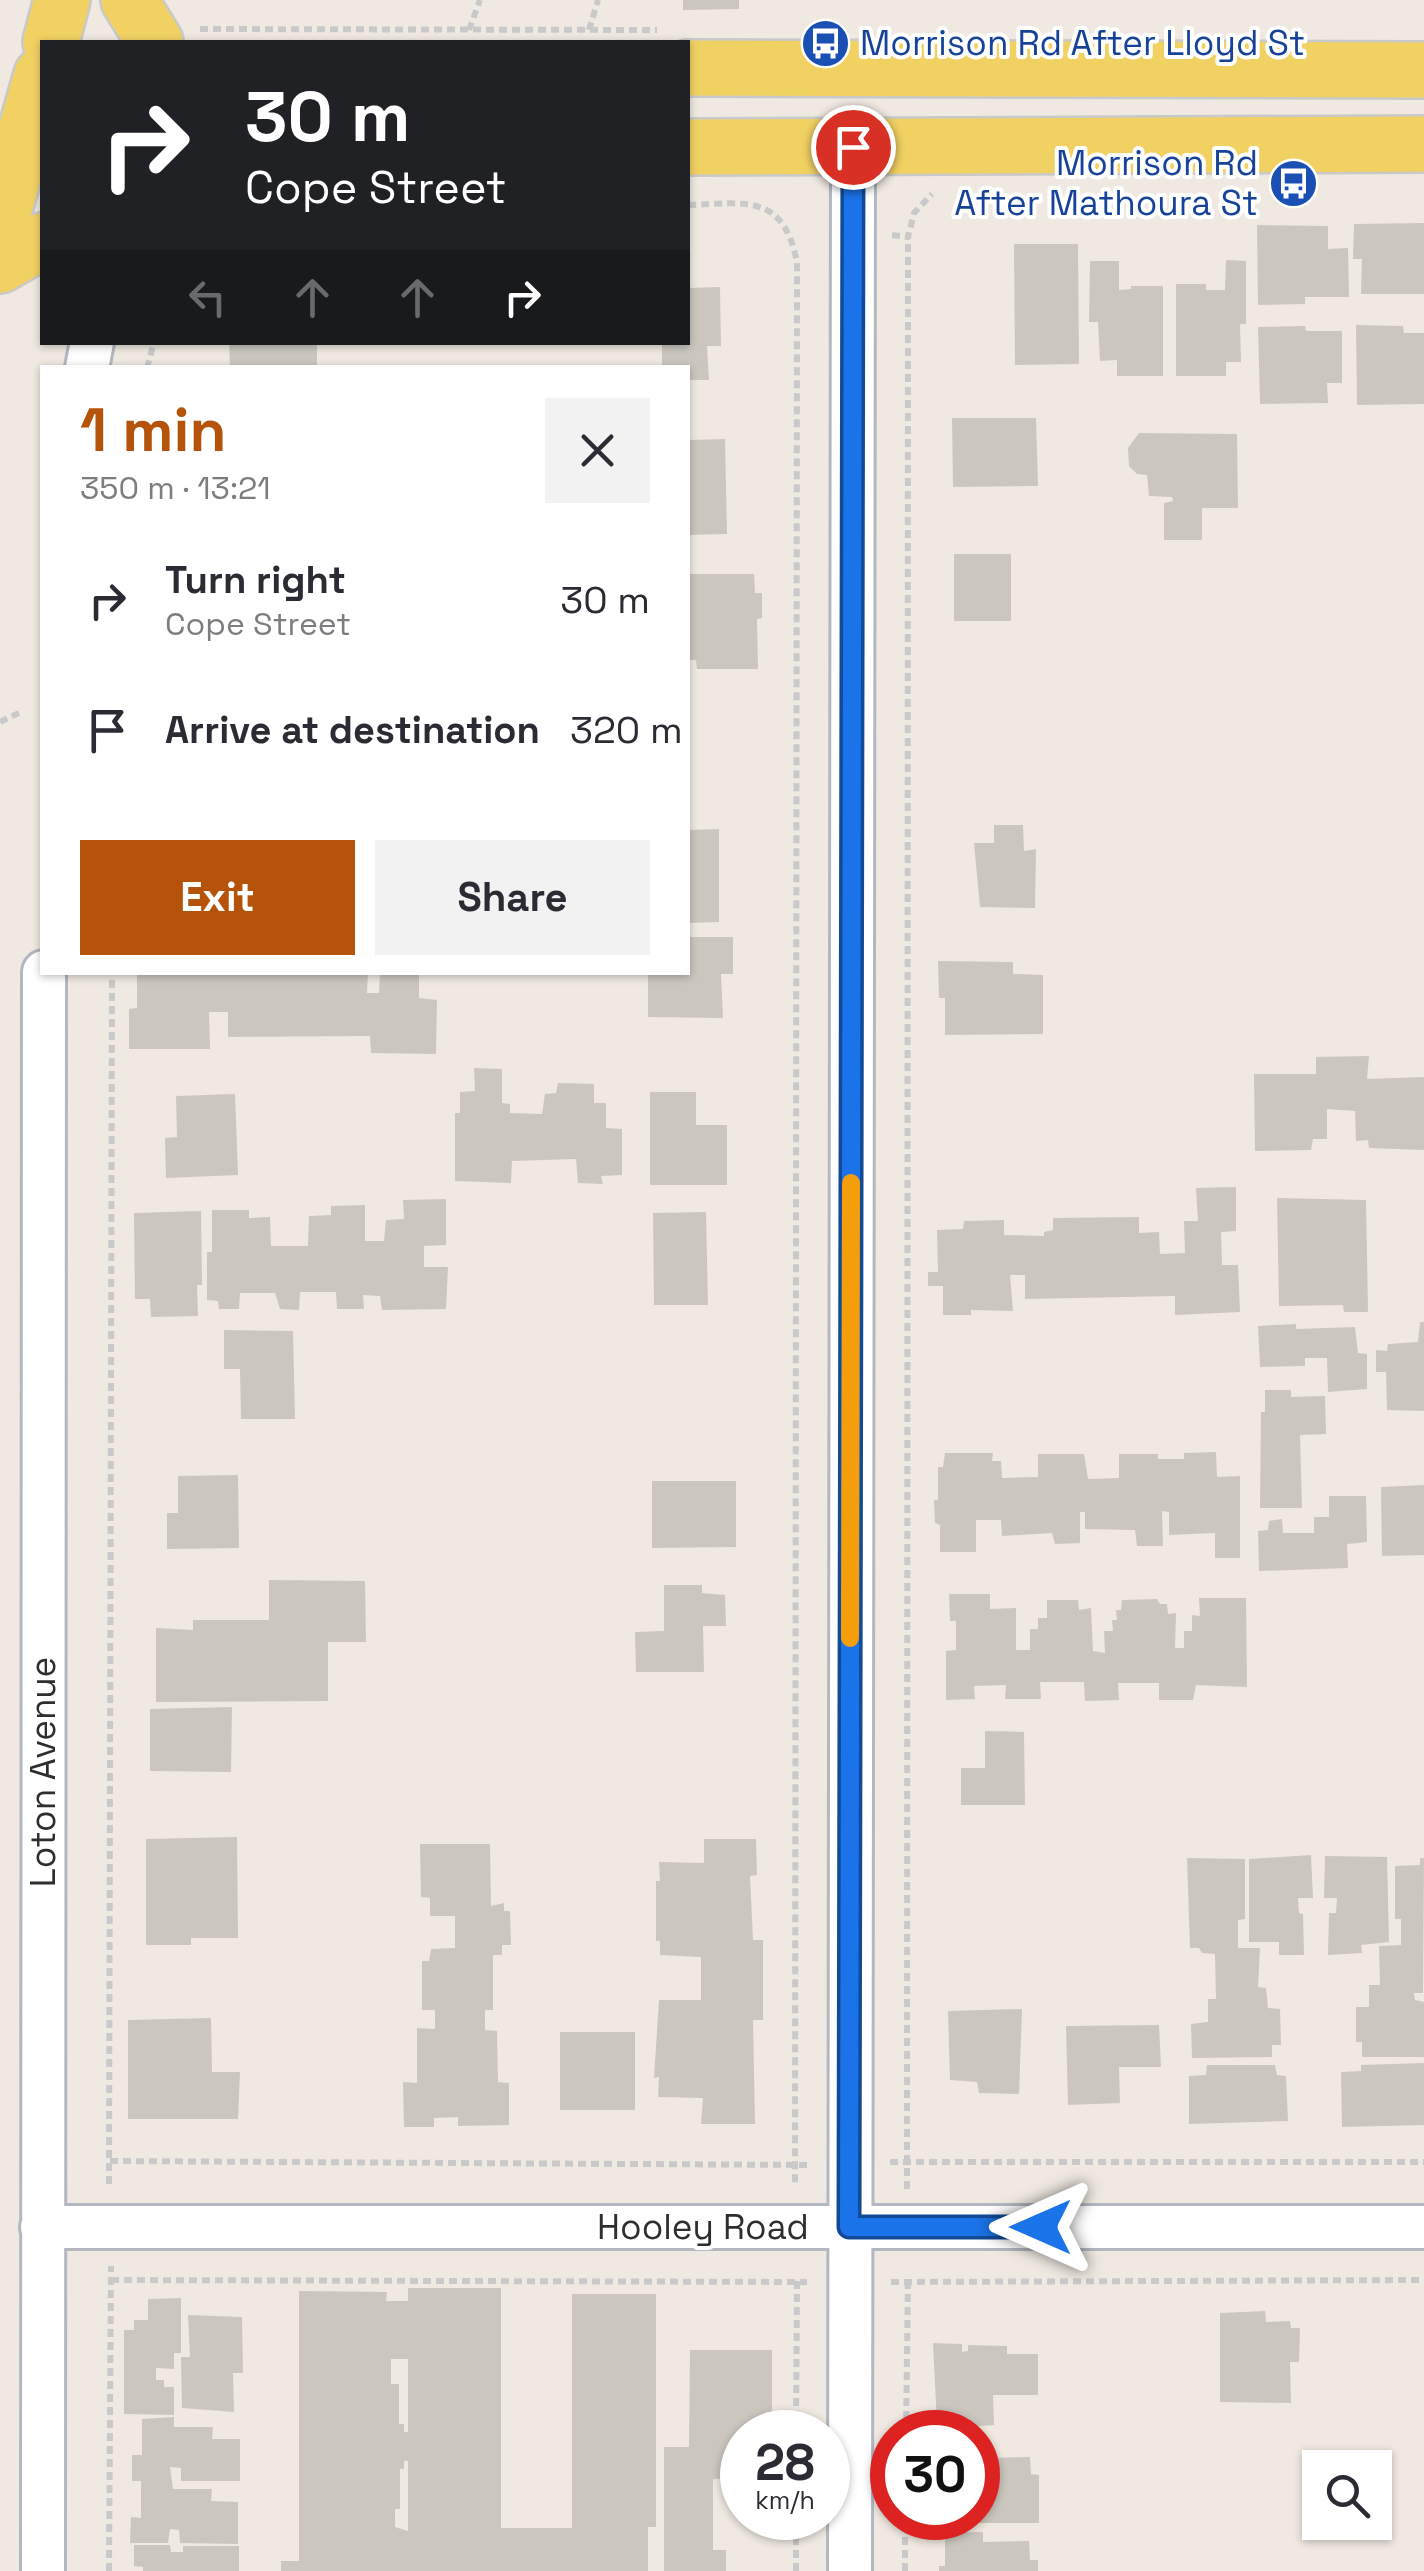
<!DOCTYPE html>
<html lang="en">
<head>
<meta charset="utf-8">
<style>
  :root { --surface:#fff; --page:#f2f2f3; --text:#2b2b33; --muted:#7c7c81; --accent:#b45309 }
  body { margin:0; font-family:"Space Grotesk",sans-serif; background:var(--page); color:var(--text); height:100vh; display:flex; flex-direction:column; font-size:38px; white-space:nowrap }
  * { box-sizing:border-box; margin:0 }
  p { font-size:32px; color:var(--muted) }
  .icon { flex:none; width:55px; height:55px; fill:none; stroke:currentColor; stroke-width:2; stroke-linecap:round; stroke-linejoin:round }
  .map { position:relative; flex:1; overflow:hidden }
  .side { position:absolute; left:40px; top:365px; width:650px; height:610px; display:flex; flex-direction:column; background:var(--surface); border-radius:0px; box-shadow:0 2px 8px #0004 }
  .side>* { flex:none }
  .top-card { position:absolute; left:40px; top:40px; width:650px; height:305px; border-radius:0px; box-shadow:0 2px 8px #0004; background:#202124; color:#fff; overflow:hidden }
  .fabs { position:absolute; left:1302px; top:2450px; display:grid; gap:20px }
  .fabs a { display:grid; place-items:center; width:90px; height:90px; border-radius:0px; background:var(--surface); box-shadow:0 2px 8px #0004; font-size:50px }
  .speed { position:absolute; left:720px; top:2410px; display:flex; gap:20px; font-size:50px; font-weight:700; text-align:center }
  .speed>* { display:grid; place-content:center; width:130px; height:130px; border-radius:50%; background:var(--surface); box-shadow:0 2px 8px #0004; line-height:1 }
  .speed small { font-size:25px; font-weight:400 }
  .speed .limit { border:15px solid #d22; background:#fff; color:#111 }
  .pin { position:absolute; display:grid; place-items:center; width:85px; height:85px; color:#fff; margin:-42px; border:5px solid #fff; border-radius:50%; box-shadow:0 2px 10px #0007 }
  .me { position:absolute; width:110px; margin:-55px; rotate:270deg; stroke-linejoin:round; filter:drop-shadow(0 0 8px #0008) }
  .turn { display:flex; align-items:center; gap:35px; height:210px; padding:0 40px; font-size:45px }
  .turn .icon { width:130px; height:130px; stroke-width:2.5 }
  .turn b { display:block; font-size:70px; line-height:85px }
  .lanes { display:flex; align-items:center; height:95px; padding:0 40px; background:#0003; justify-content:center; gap:50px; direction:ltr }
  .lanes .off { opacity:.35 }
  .round { display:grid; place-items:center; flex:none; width:105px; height:105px; border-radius:0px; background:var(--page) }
  .head { display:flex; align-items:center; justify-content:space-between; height:170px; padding:0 40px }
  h1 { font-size:60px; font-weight:700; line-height:75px; color:var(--accent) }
  .primary-button { display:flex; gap:20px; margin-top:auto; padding:20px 40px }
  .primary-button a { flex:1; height:115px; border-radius:0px; background:var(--accent); color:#fff; font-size:40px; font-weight:700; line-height:115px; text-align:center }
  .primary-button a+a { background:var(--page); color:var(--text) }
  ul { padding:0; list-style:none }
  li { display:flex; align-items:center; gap:30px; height:130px; padding:0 40px }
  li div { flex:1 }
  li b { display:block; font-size:38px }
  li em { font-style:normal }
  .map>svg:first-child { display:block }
  .building { fill:#cbc7bf; fill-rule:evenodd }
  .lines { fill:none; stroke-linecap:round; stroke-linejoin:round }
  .street-casing { stroke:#b4b7c1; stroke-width:48 }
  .primary-casing { stroke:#c9c9c9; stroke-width:60 }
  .path { stroke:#c9c9c9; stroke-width:6; stroke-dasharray:8 5; stroke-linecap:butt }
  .street { stroke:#fff; stroke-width:42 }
  .primary { stroke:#f2d163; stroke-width:55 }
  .route-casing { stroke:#114b97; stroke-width:25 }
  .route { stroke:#1a73e8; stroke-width:18 }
  .slow { stroke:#f59e0b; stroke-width:18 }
  .labels { text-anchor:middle; stroke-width:8; stroke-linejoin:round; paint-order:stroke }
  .transit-label { font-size:35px; fill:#164399; stroke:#fff; text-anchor:start }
  .street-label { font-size:35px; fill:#2e2e2e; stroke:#fff }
</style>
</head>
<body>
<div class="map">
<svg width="1424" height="2571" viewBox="0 0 1424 2571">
  <rect width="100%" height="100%" fill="#efe9e1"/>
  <path class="building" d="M 683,0 L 739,0 L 739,9 L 683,10 Z
    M 1424,223 L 1424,294 L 1361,294 L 1362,259 L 1353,259 L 1354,224 Z
    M 1257,225 L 1328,226 L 1328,249 L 1348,248 L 1349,297 L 1305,297 L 1305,304 L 1258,305 Z
    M 1014,244 L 1078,244 L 1079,364 L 1015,365 Z
    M 1226,260 L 1246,261 L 1246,324 L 1240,324 L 1241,362 L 1226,362 L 1226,376 L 1176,376 L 1176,284 L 1206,284 L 1206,290 L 1225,290 Z
    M 1090,261 L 1119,261 L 1119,290 L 1131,289 L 1131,286 L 1163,286 L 1163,376 L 1117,376 L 1117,360 L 1100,361 L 1098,322 L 1089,322 Z
    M 720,287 L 721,346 L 707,346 L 709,380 L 688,380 L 688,368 L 662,368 L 662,342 L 688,342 L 688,288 Z
    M 1356,325 L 1403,326 L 1404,333 L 1424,333 L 1424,404 L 1357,405 Z
    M 1305,326 L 1306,331 L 1342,331 L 1342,383 L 1327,383 L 1328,403 L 1260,404 L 1258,327 Z
    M 229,342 L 317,342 L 317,368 L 230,368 Z
    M 952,418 L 1036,418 L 1038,486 L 953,487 Z
    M 1139,433 L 1237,434 L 1238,508 L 1202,508 L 1202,540 L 1164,540 L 1164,503 L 1173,501 L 1172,497 L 1149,496 L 1147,475 L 1137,474 L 1129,466 L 1128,448 Z
    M 725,439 L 727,534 L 688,535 L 688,440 Z
    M 954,554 L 1011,554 L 1011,621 L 954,621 Z
    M 688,574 L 754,574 L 755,593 L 762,593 L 762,618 L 757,619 L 758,669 L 697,669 L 696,660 L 688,660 Z
    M 994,825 L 1023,825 L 1024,851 L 1036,849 L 1035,908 L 980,907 L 974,843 L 994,843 Z
    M 719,829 L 719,922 L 688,923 L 688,830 Z
    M 688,937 L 733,937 L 733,974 L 721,974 L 723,1018 L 648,1017 L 648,972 L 688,972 Z
    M 938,961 L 1013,962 L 1013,974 L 1043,975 L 1043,1034 L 945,1035 L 945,998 L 939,998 Z
    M 167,972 L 368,972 L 367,993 L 379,993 L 380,972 L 419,972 L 419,998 L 437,1000 L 436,1054 L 371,1053 L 370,1036 L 228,1037 L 228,1012 L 209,1012 L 210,1049 L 129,1049 L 129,1009 L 137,1008 L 137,975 L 167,975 Z
    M 1369,1056 L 1367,1079 L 1424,1077 L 1424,1150 L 1369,1148 L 1368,1140 L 1356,1141 L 1355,1111 L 1327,1109 L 1327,1139 L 1313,1139 L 1311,1150 L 1255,1151 L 1254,1074 L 1316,1074 L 1316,1057 Z
    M 474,1068 L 502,1069 L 502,1103 L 510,1104 L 510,1113 L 542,1114 L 545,1094 L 556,1093 L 558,1083 L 594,1084 L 594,1103 L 606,1103 L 606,1128 L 622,1129 L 622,1175 L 601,1176 L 603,1184 L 578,1183 L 576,1159 L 512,1161 L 511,1183 L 455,1181 L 455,1113 L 460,1113 L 460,1092 L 475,1091 Z
    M 650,1092 L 696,1092 L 696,1125 L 727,1125 L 727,1185 L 650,1185 Z
    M 235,1094 L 238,1175 L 166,1178 L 165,1138 L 177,1137 L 176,1096 Z
    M 1236,1187 L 1236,1231 L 1221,1232 L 1222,1265 L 1238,1265 L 1240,1312 L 1175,1315 L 1175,1296 L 1025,1299 L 1025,1275 L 1010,1275 L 1013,1311 L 971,1310 L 971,1315 L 943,1315 L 943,1286 L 928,1286 L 928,1272 L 938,1272 L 937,1230 L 963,1229 L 964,1221 L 1004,1220 L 1004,1235 L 1044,1236 L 1044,1232 L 1053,1230 L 1053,1218 L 1139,1217 L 1139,1233 L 1159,1232 L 1160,1254 L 1185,1253 L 1184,1221 L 1198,1221 L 1196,1188 Z
    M 1277,1198 L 1366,1200 L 1368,1312 L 1344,1312 L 1343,1305 L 1279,1306 Z
    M 446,1199 L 446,1245 L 424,1246 L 424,1267 L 448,1267 L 446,1309 L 382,1310 L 380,1296 L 363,1295 L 364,1309 L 337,1309 L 336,1292 L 300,1292 L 299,1310 L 280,1309 L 275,1293 L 240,1293 L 239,1309 L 219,1309 L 218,1301 L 207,1300 L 207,1252 L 212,1252 L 212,1210 L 249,1210 L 249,1218 L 270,1217 L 271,1246 L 308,1246 L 309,1216 L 331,1215 L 331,1206 L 365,1205 L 365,1241 L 384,1241 L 386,1220 L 404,1219 L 403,1200 Z
    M 201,1211 L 202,1285 L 197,1285 L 198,1316 L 151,1317 L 150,1299 L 135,1299 L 134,1213 Z
    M 706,1212 L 708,1305 L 654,1305 L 653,1213 Z
    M 1420,1322 L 1424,1322 L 1424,1411 L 1387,1410 L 1386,1372 L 1376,1372 L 1376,1350 L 1387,1351 L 1388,1344 L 1418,1342 Z
    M 1296,1324 L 1296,1329 L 1355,1327 L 1358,1353 L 1367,1354 L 1367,1389 L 1328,1392 L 1327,1358 L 1305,1358 L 1305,1366 L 1260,1367 L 1258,1326 Z
    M 224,1330 L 293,1331 L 295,1419 L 241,1419 L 240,1369 L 224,1369 Z
    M 1265,1390 L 1291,1390 L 1291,1397 L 1325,1396 L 1326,1434 L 1300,1435 L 1302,1508 L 1260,1508 L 1261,1412 L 1265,1412 Z
    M 1216,1452 L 1217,1477 L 1240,1476 L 1240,1558 L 1215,1558 L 1215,1533 L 1169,1535 L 1169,1512 L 1162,1511 L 1163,1546 L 1137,1546 L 1135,1530 L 1085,1529 L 1085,1512 L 1080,1512 L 1080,1543 L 1055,1544 L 1052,1533 L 1002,1536 L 1001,1520 L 976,1520 L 976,1552 L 940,1552 L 940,1525 L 935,1523 L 934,1500 L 938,1500 L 938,1467 L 943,1467 L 945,1453 L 993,1453 L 992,1461 L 1001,1461 L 1002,1478 L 1038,1477 L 1038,1454 L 1084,1454 L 1088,1479 L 1119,1478 L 1119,1454 L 1158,1454 L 1158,1459 L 1184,1459 L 1184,1453 Z
    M 238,1475 L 239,1548 L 167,1549 L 167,1513 L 178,1513 L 178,1476 Z
    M 652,1481 L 736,1481 L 736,1547 L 652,1548 Z
    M 1424,1485 L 1424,1555 L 1382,1556 L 1381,1487 Z
    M 1329,1496 L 1366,1496 L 1367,1542 L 1347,1544 L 1348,1568 L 1259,1571 L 1258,1531 L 1268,1530 L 1269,1521 L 1282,1519 L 1283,1533 L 1314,1533 L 1314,1517 L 1329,1517 Z
    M 269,1580 L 365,1581 L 366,1642 L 328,1642 L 328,1701 L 156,1702 L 156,1628 L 193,1630 L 193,1620 L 269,1620 Z
    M 664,1585 L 702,1585 L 702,1593 L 725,1595 L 726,1626 L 703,1626 L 704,1672 L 636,1672 L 635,1632 L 664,1631 Z
    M 949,1594 L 990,1594 L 990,1609 L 1016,1608 L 1016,1650 L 1030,1650 L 1030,1629 L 1038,1629 L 1038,1618 L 1047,1618 L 1047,1600 L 1078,1600 L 1079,1610 L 1091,1608 L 1093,1651 L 1105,1653 L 1104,1631 L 1113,1631 L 1112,1620 L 1117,1620 L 1116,1610 L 1121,1610 L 1122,1600 L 1157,1599 L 1160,1604 L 1167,1604 L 1168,1614 L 1176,1613 L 1175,1648 L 1184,1648 L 1184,1631 L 1192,1631 L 1192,1615 L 1200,1616 L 1199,1598 L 1246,1598 L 1247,1687 L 1196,1685 L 1193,1700 L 1159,1700 L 1159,1683 L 1118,1683 L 1119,1700 L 1085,1701 L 1084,1682 L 1040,1682 L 1041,1699 L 1005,1699 L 1006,1685 L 974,1686 L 975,1699 L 946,1700 L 946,1651 L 956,1650 L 956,1621 L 950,1621 Z
    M 232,1707 L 231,1772 L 150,1771 L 150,1709 Z
    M 985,1731 L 1024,1732 L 1025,1805 L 961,1805 L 961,1768 L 985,1768 Z
    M 237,1837 L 238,1938 L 191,1938 L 191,1945 L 146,1945 L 146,1839 Z
    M 704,1839 L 756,1839 L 757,1875 L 750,1876 L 753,1940 L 763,1940 L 763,2020 L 753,2020 L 755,2124 L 701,2124 L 703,2098 L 658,2097 L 659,2077 L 654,2078 L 659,2000 L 701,2000 L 701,1957 L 660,1955 L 660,1941 L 656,1941 L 656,1881 L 660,1881 L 659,1862 L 704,1863 Z
    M 420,1844 L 490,1844 L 491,1906 L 504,1903 L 504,1911 L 510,1911 L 511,1945 L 502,1945 L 502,1955 L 493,1955 L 493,2010 L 485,2010 L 485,2030 L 497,2031 L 498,2082 L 509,2083 L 509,2125 L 458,2126 L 458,2117 L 434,2118 L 434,2127 L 404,2127 L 403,2082 L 417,2083 L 417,2028 L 435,2029 L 435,2010 L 422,2010 L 422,1961 L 429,1961 L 431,1949 L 455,1948 L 455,1916 L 430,1916 L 430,1898 L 421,1897 Z
    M 1311,1855 L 1313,1898 L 1298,1898 L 1299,1913 L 1303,1914 L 1304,1955 L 1279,1955 L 1279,1942 L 1249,1942 L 1249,1859 Z
    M 1325,1856 L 1387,1857 L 1389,1942 L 1361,1945 L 1362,1953 L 1328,1955 L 1329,1913 L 1336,1913 L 1337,1898 L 1324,1898 Z
    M 1187,1858 L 1245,1859 L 1245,1919 L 1238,1920 L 1238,1948 L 1260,1948 L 1258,1987 L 1266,1988 L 1268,2008 L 1280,2009 L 1281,2045 L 1272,2045 L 1272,2057 L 1192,2058 L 1191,2024 L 1208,2022 L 1208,1999 L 1216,1999 L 1215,1954 L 1202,1953 L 1199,1948 L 1190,1948 Z
    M 1420,1858 L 1424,1858 L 1423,1993 L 1414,1993 L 1415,2000 L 1424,2002 L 1424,2057 L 1362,2057 L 1362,2042 L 1356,2042 L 1356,2007 L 1369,2007 L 1369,1985 L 1380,1985 L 1379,1946 L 1401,1945 L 1401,1919 L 1395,1919 L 1395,1866 L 1420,1865 Z
    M 1022,2009 L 1019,2094 L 979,2093 L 977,2082 L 950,2080 L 948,2011 Z
    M 211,2018 L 212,2072 L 240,2072 L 238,2119 L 128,2119 L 128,2020 Z
    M 1159,2025 L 1161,2067 L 1119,2067 L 1120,2103 L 1068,2105 L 1066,2026 Z
    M 560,2032 L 635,2032 L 635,2110 L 560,2110 Z
    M 1424,2063 L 1424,2125 L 1342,2127 L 1341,2072 L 1361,2071 L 1361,2065 Z
    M 1207,2065 L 1275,2065 L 1277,2075 L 1286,2076 L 1288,2121 L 1189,2124 L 1189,2076 L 1206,2075 Z
    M 408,2288 L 501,2288 L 501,2528 L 572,2528 L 572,2294 L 656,2294 L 656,2527 L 648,2527 L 648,2571 L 281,2571 L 281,2561 L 299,2561 L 299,2291 L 387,2292 L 386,2301 L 408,2301 ZM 391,2359 L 408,2359 L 408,2432 L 404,2432 L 404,2424 L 399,2424 L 399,2384 L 391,2384 ZM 404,2461 L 408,2461 L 408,2531 L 395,2527 L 395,2509 L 400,2509 L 400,2469 L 404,2469 Z
    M 181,2298 L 181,2353 L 174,2353 L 174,2369 L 156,2368 L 156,2380 L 164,2380 L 164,2387 L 174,2387 L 174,2415 L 124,2414 L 124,2330 L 134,2330 L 134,2320 L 148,2320 L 148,2299 Z
    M 1265,2311 L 1266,2322 L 1290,2321 L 1291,2328 L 1300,2328 L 1299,2362 L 1290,2362 L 1291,2403 L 1220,2402 L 1220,2313 Z
    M 188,2315 L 242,2317 L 243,2373 L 233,2373 L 234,2412 L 182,2408 L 181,2357 L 190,2357 Z
    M 933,2343 L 962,2344 L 962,2352 L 968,2351 L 968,2345 L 1007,2346 L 1007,2354 L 1038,2354 L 1038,2395 L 993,2395 L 994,2425 L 979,2426 L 973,2430 L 937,2424 Z
    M 690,2350 L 772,2350 L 772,2432 L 742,2432 L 742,2479 L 713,2479 L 713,2550 L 726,2550 L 726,2571 L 664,2571 L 664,2447 L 689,2447 Z
    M 174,2417 L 174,2427 L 213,2427 L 212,2439 L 240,2439 L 240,2481 L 181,2481 L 181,2468 L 170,2467 L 173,2489 L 212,2489 L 211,2501 L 238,2502 L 238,2544 L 180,2543 L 179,2530 L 170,2529 L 168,2543 L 130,2543 L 131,2517 L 141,2518 L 141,2481 L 132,2481 L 132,2455 L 142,2455 L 142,2419 Z
    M 978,2449 L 981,2458 L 1030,2457 L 1031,2474 L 1039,2475 L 1039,2523 L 938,2523 L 938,2518 L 978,2518 Z
    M 983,2532 L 983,2542 L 1029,2541 L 1030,2560 L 1038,2560 L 1038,2571 L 939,2571 L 939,2566 L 945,2566 L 945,2533 Z
    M 134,2545 L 170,2545 L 171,2552 L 183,2552 L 183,2546 L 239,2546 L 239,2571 L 143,2571 L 143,2567 L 134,2566 Z"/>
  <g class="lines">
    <defs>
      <path id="street" d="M 87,368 L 92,342
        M 42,2227 L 1424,2227
        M 43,2571 L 44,972
        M 850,2571 L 853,147"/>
      <path id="primary" d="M 129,0 L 155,42
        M 51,42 L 62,0
        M 688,68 L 1424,70
        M 688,147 L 1424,144
        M 0,223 L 42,75
        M 0,265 L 42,241"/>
    </defs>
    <use href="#street" class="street-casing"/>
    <use href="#primary" class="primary-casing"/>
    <path class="path" d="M 200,29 L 657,30
      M 469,30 L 480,0
      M 589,30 L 598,0
      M 688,205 C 746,203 783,193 797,262 L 795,2187
      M 892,235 L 908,237 L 914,213 L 932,194
      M 147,368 L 154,342
      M 0,722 L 21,712
      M 110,2161 L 809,2165
      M 890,2162 L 1424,2162
      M 109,2184 L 112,972
      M 907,2189 L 908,237
      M 111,2280 L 807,2282
      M 891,2282 L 1424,2280
      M 796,2432 L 797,2279
      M 906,2432 L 908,2278
      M 109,2571 L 111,2266
      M 796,2571 L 796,2518
      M 905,2571 L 905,2518"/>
    <use href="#street" class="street"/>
    <use href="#primary" class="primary"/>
  </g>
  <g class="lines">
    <defs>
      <path id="route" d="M 853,147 L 849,2227 L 1041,2227"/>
    </defs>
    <use href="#route" class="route-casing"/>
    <use href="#route" class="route"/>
    <path class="slow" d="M 850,1638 L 851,1183"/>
  </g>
  <defs>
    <symbol id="bus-disc" viewBox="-11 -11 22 22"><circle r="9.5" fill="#1a4fb4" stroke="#fff"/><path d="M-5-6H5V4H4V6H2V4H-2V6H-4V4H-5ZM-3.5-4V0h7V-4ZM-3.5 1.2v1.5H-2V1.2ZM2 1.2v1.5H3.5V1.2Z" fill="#fff"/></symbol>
  </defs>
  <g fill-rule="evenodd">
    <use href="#bus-disc" x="798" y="16" width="55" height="55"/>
    <use href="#bus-disc" x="1266" y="156" width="55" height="55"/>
  </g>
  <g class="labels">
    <g class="transit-label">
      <text x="860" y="55">Morrison Rd After Lloyd St</text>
      <text x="1258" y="175" text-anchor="end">Morrison Rd<tspan x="1258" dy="40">After Mathoura St</tspan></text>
    </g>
    <g class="street-label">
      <text transform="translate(43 1772) rotate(-90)" y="12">Loton Avenue</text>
      <text x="703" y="2239">Hooley Road</text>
    </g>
  </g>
</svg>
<div class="fabs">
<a><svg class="icon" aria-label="search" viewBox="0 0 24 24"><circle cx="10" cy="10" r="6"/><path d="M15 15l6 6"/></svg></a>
</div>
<div class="speed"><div>28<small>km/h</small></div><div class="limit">30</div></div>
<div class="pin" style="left:853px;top:147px;background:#d93025"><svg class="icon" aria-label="arrive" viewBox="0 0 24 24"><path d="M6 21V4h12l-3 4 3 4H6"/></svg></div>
<svg class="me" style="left:1041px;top:2227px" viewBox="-20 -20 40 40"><path d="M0-17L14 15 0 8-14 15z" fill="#1a73e8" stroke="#fff" stroke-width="4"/></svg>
<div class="top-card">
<div class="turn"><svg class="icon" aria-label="right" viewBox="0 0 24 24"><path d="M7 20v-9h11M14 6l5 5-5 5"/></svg><div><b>30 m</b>Cope Street</div></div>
<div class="lanes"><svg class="icon off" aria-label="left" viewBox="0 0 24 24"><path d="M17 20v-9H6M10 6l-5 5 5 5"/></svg><svg class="icon off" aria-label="ahead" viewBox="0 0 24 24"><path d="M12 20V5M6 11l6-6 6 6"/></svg><svg class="icon off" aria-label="ahead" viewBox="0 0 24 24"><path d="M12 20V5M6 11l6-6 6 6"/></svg><svg class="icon" aria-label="right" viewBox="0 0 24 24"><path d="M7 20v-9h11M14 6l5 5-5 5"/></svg></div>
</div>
<section class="side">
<div class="head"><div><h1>1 min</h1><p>350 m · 13:21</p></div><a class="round"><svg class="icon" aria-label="close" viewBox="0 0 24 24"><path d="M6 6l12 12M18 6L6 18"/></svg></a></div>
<ul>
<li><svg class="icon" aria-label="right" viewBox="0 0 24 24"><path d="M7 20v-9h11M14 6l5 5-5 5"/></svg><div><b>Turn right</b><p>Cope Street</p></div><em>30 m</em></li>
<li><svg class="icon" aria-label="arrive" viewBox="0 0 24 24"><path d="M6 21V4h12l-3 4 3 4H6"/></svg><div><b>Arrive at destination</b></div><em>320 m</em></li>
</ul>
<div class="primary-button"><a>Exit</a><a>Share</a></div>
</section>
</div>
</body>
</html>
